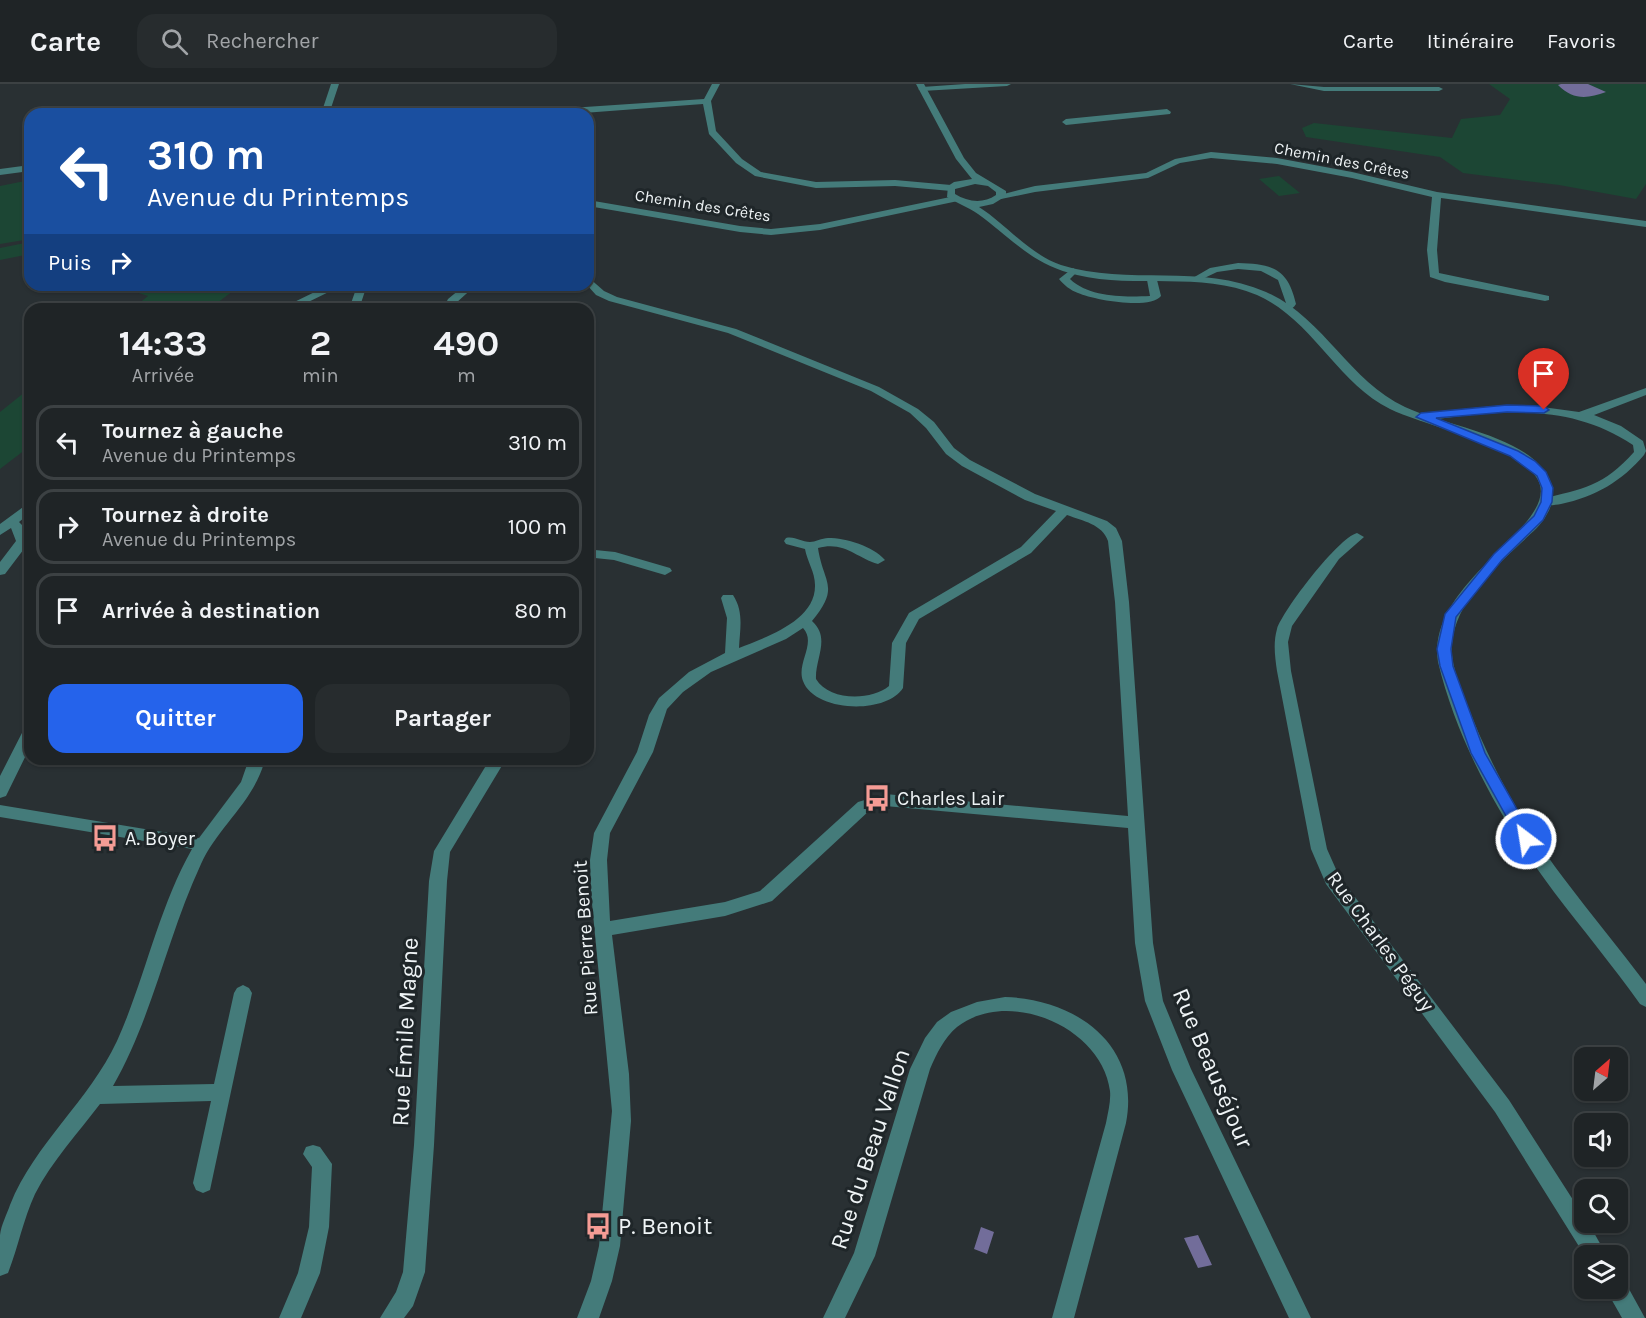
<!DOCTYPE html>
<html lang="fr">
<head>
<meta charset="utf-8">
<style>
  :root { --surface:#1f2426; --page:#272c2e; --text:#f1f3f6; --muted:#a1a4a7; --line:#3c4143; --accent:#2563eb }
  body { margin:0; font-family:Karla,sans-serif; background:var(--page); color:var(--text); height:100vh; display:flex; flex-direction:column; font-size:22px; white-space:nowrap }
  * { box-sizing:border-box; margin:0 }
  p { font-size:20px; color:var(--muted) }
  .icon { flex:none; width:33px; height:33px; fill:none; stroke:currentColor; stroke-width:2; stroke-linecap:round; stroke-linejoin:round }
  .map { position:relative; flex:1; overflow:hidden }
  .panel { position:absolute; left:24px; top:219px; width:570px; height:462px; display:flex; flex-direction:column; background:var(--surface); border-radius:18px; box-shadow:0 2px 4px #0004,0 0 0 2px var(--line) }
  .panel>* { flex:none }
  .hud { position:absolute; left:24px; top:24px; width:570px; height:183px; border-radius:18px; box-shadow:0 2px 4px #0004,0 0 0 2px var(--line); background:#1a4fa0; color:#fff; overflow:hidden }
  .needle { width:39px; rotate:28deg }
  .tools { position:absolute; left:1574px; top:963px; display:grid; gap:12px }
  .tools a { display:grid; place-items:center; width:54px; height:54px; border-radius:12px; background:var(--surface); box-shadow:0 2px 4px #0004,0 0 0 2px var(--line); font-size:30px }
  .pin { position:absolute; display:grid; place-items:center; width:51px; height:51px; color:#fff; margin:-62px -26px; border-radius:50% 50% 50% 0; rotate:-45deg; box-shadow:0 0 6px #0007 }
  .pin .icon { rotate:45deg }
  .me { position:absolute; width:66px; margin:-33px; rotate:329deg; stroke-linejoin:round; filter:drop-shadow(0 0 4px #0008) }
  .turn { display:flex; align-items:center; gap:21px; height:126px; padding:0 24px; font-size:27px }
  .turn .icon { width:78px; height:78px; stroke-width:2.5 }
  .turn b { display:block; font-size:42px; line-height:51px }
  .then { display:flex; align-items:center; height:57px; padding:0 24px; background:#0003; gap:12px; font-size:22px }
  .eta { display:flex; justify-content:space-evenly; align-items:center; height:102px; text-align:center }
  .eta b { font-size:36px; font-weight:700; line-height:42px }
  .cta { display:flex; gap:12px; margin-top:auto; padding:12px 24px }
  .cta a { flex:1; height:69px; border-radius:18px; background:var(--accent); color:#fff; font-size:24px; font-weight:700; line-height:69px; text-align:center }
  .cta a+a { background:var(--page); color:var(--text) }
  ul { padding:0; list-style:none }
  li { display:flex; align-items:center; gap:18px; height:75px; margin:0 12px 9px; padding:0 12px; border:3px solid var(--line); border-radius:18px }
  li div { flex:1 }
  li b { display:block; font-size:22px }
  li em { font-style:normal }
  header { display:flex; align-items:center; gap:36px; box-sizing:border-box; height:84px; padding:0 30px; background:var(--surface); border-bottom:2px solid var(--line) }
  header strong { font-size:28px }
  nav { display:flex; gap:33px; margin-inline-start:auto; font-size:21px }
  .search { width:420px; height:54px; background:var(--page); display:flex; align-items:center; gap:15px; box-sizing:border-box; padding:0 21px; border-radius:18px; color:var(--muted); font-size:22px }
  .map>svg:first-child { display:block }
  .green { fill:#1c4634 }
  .water { fill:#726d9a }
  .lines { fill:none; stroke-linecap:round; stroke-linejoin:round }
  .minor { fill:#447b7a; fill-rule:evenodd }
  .tertiary { fill:#447b7a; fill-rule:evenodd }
  .route { fill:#2563eb; stroke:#184099; stroke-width:1.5 }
  .labels { text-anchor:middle; stroke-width:6; stroke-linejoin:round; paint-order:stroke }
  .far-street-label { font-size:16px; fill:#eff4f6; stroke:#1f2629 }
  .poi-label { font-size:20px; fill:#eff4f6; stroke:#1f2629; text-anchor:start }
  .street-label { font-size:20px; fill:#eff4f6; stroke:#1f2629 }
  .near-street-label { font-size:24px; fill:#eff4f6; stroke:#1f2629 }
  .near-poi-label { font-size:24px; fill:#eff4f6; stroke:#1f2629; text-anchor:start }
</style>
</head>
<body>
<header>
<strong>Carte</strong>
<div class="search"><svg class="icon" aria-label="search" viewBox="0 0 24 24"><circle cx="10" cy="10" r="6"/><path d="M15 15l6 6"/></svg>Rechercher</div>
<nav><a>Carte</a><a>Itinéraire</a><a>Favoris</a></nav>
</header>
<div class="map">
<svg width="1646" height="1234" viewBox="0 0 1646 1234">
  <rect width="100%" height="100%" fill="#293033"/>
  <path class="green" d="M 1489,0 L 1646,0 L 1646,100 L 1636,115 L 1559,101 L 1463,89 L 1440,73 L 1306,53 L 1302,44 L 1314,39 L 1452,54 L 1461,35 L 1500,31 L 1510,15 Z
    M 1279,92 L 1300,109 L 1279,112 L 1259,95 Z
    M 30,96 L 30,155 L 0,160 L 0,102 Z
    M 30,158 L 30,170 L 0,176 L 0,164 Z
    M 114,201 L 241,201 L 209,225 L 132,225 L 148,212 Z
    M 30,304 L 30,362 L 0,385 L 0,328 Z"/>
  <path class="water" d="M 1561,0 L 1588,0 L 1606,8 C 1587,15 1573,16 1558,1 Z
    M 981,1143 L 994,1148 L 987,1170 L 974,1165 Z
    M 1198,1151 L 1212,1181 L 1198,1184 L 1184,1154 Z"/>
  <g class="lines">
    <path class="minor" d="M 331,0 L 339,0 L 329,30 L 321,30 Z
      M 712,0 L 720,0 L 711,17 L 716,47 L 742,75 L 761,88 L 816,98 L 895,96 L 951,101 L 956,104 L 951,107 L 895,102 L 816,104 L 755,92 L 736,79 L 709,50 L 703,20 L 570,30 L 566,27 L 570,24 L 704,15 Z
      M 965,0 L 1011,0 L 1007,2 L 922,7 L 918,5 L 922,3 Z
      M 1290,0 L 1324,3 L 1439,3 L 1443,5 L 1439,7 L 1324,7 Z
      M 1167,25 L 1171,28 L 1170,30 L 1066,41 L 1062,38 L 1066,35 Z
      M 1211,68 L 1277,74 L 1352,88 L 1437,108 L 1646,137 L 1646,143 L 1441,114 L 1437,166 L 1439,189 L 1549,212 L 1549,216 L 1545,217 L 1445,198 L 1430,193 L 1427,166 L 1432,113 L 1352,94 L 1277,80 L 1211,74 L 1180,79 L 1148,94 L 1035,108 L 1001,115 L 996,112 L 1035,102 L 1146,89 L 1175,75 Z
      M 30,81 L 30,87 L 0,91 L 0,85 Z
      M 955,112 L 960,115 L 958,117 L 820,146 L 771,151 L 740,148 L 588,122 L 588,116 L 740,142 L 771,145 L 820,140 Z
      M 1238,179 C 1273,180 1288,185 1296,220 C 1293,225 1289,227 1283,225 L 1282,223 L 1286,219 L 1278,196 L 1261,187 L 1238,185 L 1217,188 L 1196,198 L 1191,195 L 1210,184 Z
      M 1073,184 L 1078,187 L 1070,195 C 1090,214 1125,213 1150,212 L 1147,196 L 1152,193 L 1157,196 L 1161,212 C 1150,226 1094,216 1078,209 C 1070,206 1064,201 1059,195 Z
      M 588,193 L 604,207 L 617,213 L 736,245 L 879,303 L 918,325 L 934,338 L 954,364 L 970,376 L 1035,410 L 1107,437 L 1116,444 L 1122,457 L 1129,518 L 1153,859 L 1163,917 L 1191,985 L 1311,1234 L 1289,1234 L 1172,986 L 1145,917 L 1135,859 L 1128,744 L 885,722 L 870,726 L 772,817 L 725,832 L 612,851 L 629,990 L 631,1037 L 620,1162 L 612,1197 L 599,1234 L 577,1234 L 591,1197 L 599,1162 L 612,1027 L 591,809 L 590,776 L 594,749 L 637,668 L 649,631 L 659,614 L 689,588 L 725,569 L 727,534 L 721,514 L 723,511 L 733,511 C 744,528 740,544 739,564 C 766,553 816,537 815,501 C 815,488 807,477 805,465 L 786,460 L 784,457 L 786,454 C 795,452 801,458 810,458 C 815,458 822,454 828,454 C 846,454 873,462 885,476 L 878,480 C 856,474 845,457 818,464 C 823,499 841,502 812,537 C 831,554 815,574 816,595 C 829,617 871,617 889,602 L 892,559 L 909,529 L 1021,463 L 1056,427 L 1025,416 L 962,382 L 946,370 L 926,344 L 910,329 L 871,307 L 728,249 L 609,217 L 596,211 L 587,201 ZM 1067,431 C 1083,437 1102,440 1108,457 L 1115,518 L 1128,732 L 885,710 L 858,718 L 760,807 L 725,818 L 610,837 L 607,776 L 610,749 L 653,668 L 667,625 L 683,608 L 711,588 L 786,555 L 803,544 C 817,559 796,579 803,597 C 814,628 886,631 903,604 L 906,559 L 919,535 L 1031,469 Z
      M 329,201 L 343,201 L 294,225 L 280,225 Z
      M 352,201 L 364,201 L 366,204 L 359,225 L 349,225 L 356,205 Z
      M 465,201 L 476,201 L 456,219 L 453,225 L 443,225 L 448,215 Z
      M 1646,304 L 1646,311 L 1594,331 L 1621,342 L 1643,357 L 1646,367 L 1644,371 C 1622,397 1595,413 1561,420 C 1554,421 1545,423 1540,418 L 1541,415 C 1583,405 1604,402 1634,368 L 1633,361 C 1567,317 1496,327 1421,337 L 1415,333 L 1421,329 L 1505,321 L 1535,322 L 1579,328 Z
      M 30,418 L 30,429 L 19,438 L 26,445 L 30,457 L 5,490 L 0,491 L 0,478 L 16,457 L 11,444 L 0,451 L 0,440 Z
      M 1357,449 L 1364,453 L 1339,475 L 1292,542 L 1288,558 L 1291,587 L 1327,765 L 1339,792 L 1509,1016 L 1584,1133 L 1584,1138 L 1588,1138 L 1607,1172 L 1585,1172 L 1495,1028 L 1326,800 L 1311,765 L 1277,587 C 1275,573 1273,559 1277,545 C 1283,526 1338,454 1357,449 Z
      M 588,450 L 595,454 L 595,466 L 615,468 L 670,484 L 672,487 L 665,491 L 614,476 L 595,474 L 595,529 L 588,534 Z
      M 30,642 L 30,663 L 6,712 L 0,714 L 0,692 L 25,643 Z
      M 249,675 L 265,675 C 255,717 218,742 201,780 C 167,853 153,932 113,1002 L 214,1000 L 234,909 L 237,904 L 243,901 L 249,904 L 252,909 L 210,1106 L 203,1109 L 196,1106 L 193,1099 L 211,1017 L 100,1020 C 78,1049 52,1077 35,1110 C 23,1136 18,1164 8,1189 L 0,1192 C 0,1179 0,1165 0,1151 C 1,1141 7,1130 10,1121 C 35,1059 89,1017 117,957 C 145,895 158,825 192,765 L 0,733 L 0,721 L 199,754 L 241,698 Z
      M 490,675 L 506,675 L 450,768 L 447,797 L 434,1061 L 425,1188 L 413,1222 L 404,1234 L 380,1234 L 396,1208 L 403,1188 L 414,1061 L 429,797 L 434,767 Z
      M 1005,913 C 1076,915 1141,961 1126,1039 L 1074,1234 L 1052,1234 L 1106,1039 C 1108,1028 1111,1017 1110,1007 C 1102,943 1008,903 957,943 C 944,954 937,969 930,985 L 875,1172 L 845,1234 L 823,1234 L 854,1169 L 910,985 L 925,954 L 937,938 L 951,928 L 977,918 Z
      M 313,1061 L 320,1063 L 332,1080 L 329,1143 L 320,1189 L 301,1234 L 279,1234 L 298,1189 L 309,1143 L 312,1083 L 303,1070 L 306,1063 Z
      M 1617,1194 L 1624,1196 L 1645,1234 L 1622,1234 L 1605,1204 L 1617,1204 Z"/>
    <path class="tertiary" d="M 916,0 L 924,0 L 964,74 L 976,89 L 1006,107 L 1006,112 L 993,120 L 979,123 C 1007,141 1029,170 1061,181 C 1128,202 1201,179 1266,208 C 1323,233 1349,297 1405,323 C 1446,342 1521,351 1546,389 C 1555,402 1555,417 1547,430 C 1541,442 1531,449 1522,458 C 1493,485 1455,519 1452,560 C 1450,580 1460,602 1467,620 C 1491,684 1524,742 1565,796 C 1591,831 1620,865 1646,900 L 1646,923 L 1640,920 C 1613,882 1583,846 1554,808 C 1504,741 1458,661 1438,578 C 1426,499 1552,446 1540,401 C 1529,364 1425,342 1390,325 C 1336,298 1313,236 1257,211 C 1200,187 1136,205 1077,191 C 1031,180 1015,157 978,130 C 968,123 957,119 947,113 L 948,102 L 954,98 L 972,95 L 956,75 ZM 975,100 L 988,102 L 996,108 L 996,111 C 983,120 968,118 955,110 L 955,105 Z"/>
  </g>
  <path class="route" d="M 1507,321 L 1544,322 L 1549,326 L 1544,329 L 1507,328 L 1436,334 L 1518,367 L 1535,377 L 1546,388 L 1553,404 L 1552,418 L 1543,436 L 1502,476 L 1456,533 L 1451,565 L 1453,582 L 1485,669 L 1534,755 L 1532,759 L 1521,759 L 1471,669 L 1440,582 L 1437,565 L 1445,530 L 1494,470 L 1534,432 L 1541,418 L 1542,404 L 1537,392 L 1510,372 L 1416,333 L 1421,329 Z"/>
  <defs>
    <symbol id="bus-bare" viewBox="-9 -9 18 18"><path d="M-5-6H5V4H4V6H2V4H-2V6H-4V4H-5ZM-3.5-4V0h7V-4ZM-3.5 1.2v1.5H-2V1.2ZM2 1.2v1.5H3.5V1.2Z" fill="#f59c95" stroke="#1f2629" stroke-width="2.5" paint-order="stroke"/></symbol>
  </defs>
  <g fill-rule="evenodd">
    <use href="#bus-bare" x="858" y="695" width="38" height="38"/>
    <use href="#bus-bare" x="86" y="735" width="38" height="38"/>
    <use href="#bus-bare" x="579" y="1123" width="38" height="38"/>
  </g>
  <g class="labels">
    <g class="far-street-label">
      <text transform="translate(1342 76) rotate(11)" y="6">Chemin des Crêtes</text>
      <text transform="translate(703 121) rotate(9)" y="6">Chemin des Crêtes</text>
    </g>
    <g class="poi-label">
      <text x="897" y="721">Charles Lair</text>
      <text x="125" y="761">A. Boyer</text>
    </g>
    <g class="street-label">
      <text transform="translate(585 854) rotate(-94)" y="7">Rue Pierre Benoit</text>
      <text transform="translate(1381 857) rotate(54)" y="7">Rue Charles Péguy</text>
    </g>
    <g class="near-street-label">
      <text transform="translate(405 948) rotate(-87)" y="8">Rue Émile Magne</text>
      <text transform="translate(1213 984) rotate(67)" y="8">Rue Beauséjour</text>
      <text transform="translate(870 1065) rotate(-72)" y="8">Rue du Beau Vallon</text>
    </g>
    <g class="near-poi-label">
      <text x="618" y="1150">P. Benoit</text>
    </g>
  </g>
</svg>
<div class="tools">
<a><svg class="needle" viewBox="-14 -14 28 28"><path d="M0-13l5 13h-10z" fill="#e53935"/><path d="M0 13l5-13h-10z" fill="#a1a4a7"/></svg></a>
<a><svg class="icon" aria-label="sound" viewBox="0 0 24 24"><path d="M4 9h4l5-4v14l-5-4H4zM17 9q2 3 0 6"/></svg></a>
<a><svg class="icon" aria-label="search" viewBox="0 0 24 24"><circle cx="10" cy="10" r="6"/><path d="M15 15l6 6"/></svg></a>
<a><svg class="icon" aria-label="layers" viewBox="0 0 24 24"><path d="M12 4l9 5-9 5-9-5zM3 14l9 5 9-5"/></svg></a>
</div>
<div class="pin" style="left:1544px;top:326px;background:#d93025"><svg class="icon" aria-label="arrive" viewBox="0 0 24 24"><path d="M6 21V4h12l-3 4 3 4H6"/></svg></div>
<svg class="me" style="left:1526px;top:755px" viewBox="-20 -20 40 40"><circle r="17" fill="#2563eb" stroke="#fff" stroke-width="3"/><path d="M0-11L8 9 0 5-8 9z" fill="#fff"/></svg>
<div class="hud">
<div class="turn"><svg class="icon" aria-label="left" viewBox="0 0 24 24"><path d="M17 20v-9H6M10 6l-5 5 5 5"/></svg><div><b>310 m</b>Avenue du Printemps</div></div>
<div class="then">Puis<svg class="icon" aria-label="right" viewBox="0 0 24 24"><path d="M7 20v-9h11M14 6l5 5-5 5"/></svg></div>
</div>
<section class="panel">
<div class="eta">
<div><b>14:33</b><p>Arrivée</p></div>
<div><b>2</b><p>min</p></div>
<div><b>490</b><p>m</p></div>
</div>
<ul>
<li><svg class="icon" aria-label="left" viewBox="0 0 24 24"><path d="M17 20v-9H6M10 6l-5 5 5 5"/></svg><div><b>Tournez à gauche</b><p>Avenue du Printemps</p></div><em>310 m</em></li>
<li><svg class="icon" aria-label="right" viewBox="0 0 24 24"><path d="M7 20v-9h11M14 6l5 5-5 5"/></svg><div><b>Tournez à droite</b><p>Avenue du Printemps</p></div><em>100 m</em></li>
<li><svg class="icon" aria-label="arrive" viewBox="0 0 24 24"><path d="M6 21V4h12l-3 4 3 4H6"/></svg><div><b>Arrivée à destination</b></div><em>80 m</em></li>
</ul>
<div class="cta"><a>Quitter</a><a>Partager</a></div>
</section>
</div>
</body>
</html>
